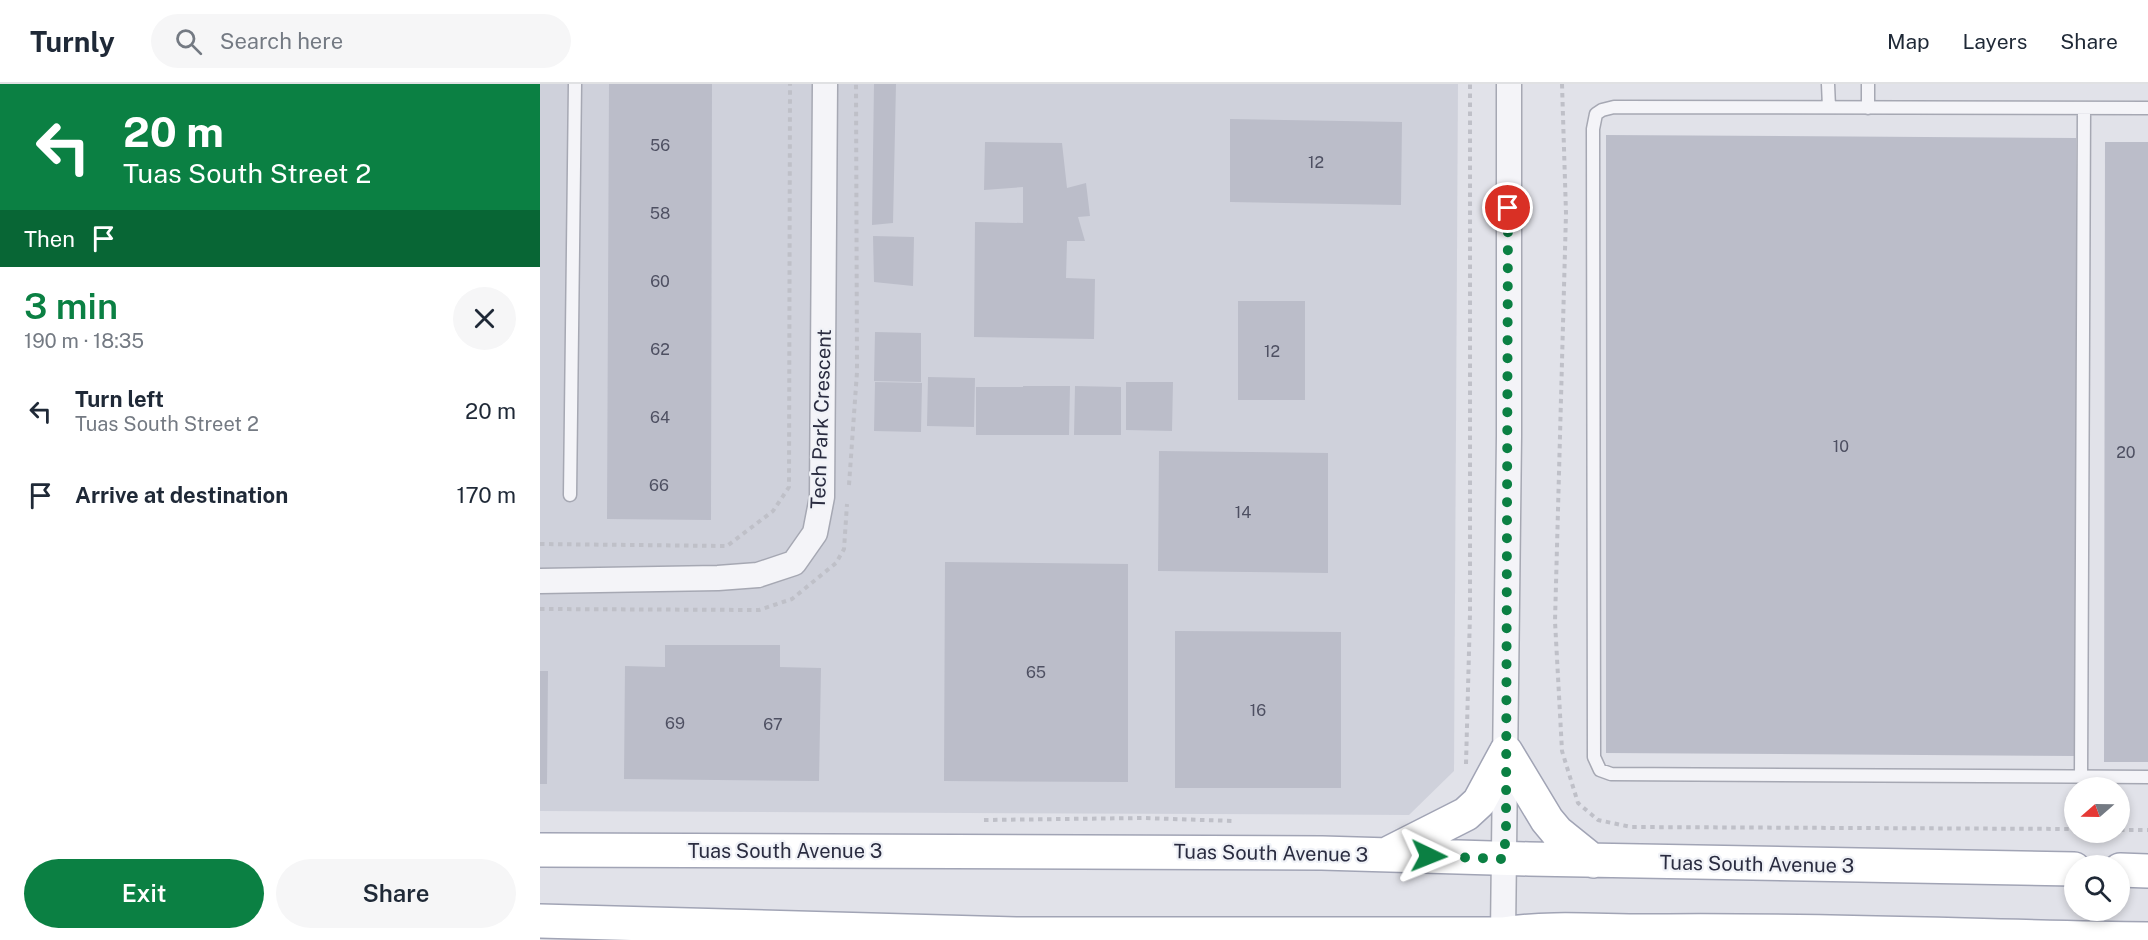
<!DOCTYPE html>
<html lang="en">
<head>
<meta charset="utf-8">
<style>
  :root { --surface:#fff; --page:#f6f6f7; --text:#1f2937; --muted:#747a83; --line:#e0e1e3; --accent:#0b8043 }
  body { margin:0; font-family:"Public Sans",sans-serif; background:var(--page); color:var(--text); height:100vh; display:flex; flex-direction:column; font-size:22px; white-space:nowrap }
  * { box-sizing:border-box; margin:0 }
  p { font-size:20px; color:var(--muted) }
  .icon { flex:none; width:33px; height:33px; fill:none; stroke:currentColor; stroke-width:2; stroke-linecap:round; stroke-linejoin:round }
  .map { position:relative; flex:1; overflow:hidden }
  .panel { display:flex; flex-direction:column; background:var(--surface); width:540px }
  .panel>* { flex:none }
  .top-card { background:#0b8043; color:#fff; overflow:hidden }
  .needle { width:39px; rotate:250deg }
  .buttons { position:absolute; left:1524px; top:693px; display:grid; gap:12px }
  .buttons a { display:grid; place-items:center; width:66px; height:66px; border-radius:50%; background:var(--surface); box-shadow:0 3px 9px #0003; font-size:30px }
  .pin { position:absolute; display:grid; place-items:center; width:51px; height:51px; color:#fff; margin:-26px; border:3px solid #fff; border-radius:50%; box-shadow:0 2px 6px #0007 }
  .me { position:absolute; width:66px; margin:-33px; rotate:92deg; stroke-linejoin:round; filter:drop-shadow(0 0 4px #0008) }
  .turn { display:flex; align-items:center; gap:21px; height:126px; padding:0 24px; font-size:27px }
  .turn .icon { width:78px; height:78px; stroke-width:2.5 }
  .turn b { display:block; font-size:42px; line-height:51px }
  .then { display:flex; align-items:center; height:57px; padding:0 24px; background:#0003; gap:12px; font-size:22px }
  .round { display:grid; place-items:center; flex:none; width:63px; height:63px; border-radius:32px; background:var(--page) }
  .summary { display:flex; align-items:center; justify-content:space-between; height:102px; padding:0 24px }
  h1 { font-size:36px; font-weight:600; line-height:45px; color:var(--accent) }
  .cta { display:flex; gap:12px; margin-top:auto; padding:12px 24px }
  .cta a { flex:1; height:69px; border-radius:36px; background:var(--accent); color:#fff; font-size:24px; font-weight:600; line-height:69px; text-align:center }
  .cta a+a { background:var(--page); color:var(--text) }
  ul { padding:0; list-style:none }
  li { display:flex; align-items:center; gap:18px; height:84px; padding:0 24px }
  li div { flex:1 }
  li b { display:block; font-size:22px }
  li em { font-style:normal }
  header { display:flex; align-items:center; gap:36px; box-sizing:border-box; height:84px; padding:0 30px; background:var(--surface); border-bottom:2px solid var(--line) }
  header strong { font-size:28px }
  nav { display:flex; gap:33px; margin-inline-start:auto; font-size:21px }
  .search { width:420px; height:54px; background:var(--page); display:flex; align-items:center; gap:15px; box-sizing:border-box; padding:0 21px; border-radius:33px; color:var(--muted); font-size:22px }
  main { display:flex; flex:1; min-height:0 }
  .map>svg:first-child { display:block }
  .built { fill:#cfd1db }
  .building { fill:#bbbdc9 }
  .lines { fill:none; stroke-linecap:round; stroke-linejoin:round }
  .lane-casing { stroke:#a6a8b3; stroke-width:15 }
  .street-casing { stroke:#a6a8b3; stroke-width:27 }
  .primary-casing { stroke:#a1a4b5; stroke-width:36 }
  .path { stroke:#bfc0c8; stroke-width:4; stroke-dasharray:4.5 4.5; stroke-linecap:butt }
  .lane { stroke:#f4f4f8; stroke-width:12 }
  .street { stroke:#f4f4f8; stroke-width:24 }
  .primary { stroke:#fff; stroke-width:33 }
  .route { stroke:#0b8043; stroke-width:10; stroke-dasharray:0 18 }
  .labels { text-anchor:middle; stroke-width:4.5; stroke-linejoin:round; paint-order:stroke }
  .number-label { font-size:16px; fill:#4e5062 }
  .street-label { font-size:20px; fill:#2a2c40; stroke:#f0f2f7 }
</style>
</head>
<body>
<header>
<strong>Turnly</strong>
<div class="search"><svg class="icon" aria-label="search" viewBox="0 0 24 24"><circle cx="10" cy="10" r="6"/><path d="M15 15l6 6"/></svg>Search here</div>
<nav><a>Map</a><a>Layers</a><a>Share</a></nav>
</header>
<main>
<section class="panel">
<div class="top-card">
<div class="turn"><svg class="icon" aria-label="left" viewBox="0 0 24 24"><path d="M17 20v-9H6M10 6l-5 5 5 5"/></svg><div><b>20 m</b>Tuas South Street 2</div></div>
<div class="then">Then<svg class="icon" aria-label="arrive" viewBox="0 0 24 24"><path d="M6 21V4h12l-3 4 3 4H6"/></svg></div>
</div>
<div class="summary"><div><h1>3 min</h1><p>190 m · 18:35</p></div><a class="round"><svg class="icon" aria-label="close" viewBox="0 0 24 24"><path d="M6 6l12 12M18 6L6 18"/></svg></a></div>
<ul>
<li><svg class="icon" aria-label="left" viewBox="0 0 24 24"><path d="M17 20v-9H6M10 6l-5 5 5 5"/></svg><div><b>Turn left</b><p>Tuas South Street 2</p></div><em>20 m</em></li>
<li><svg class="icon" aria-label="arrive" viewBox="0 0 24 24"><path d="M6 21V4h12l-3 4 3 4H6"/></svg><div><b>Arrive at destination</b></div><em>170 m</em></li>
</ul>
<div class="cta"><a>Exit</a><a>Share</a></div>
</section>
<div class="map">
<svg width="1608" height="856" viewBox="0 0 1608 856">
  <rect width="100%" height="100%" fill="#e1e2e9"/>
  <path class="built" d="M 0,0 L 918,0 L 914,687 L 869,731 L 0,727 Z"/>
  <path class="building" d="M 69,0 L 172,0 L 171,436 L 67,435 Z
    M 334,0 L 356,0 L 353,139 L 332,141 Z
    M 690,35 L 862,38 L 861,121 L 690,118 Z
    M 1066,51 L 1536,54 L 1536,672 L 1066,669 Z
    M 445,58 L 522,59 L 527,104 L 546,99 L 550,132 L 538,133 L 545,157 L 527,157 L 526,194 L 555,195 L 554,255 L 434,253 L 435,138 L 483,139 L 483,103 L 444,106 Z
    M 1565,58 L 1608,58 L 1608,678 L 1564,678 Z
    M 333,152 L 374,153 L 373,202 L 334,198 Z
    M 698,217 L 765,217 L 765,316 L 698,316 Z
    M 335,248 L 381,249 L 381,298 L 334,297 Z
    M 388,293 L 435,294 L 434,343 L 387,342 Z
    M 335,298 L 382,299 L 381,348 L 334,347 Z
    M 586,298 L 633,298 L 632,347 L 586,346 Z
    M 483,302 L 530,302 L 529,351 L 436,351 L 436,303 L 483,303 Z
    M 535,302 L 581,303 L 581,351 L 534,351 Z
    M 619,367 L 788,369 L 788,489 L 618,487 Z
    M 405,478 L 588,480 L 588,698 L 404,697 Z
    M 635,547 L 801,548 L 801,704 L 635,704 Z
    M 125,561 L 240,561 L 240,583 L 281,584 L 279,697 L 84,695 L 85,582 L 125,583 Z
    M 0,587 L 8,587 L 7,700 L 0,700 Z"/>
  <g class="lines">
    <defs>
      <path id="lane" d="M 1288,0 L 1289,23
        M 1328,0 L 1328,24
        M 1608,24 L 1074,23 L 1062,26 L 1056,30 L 1053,45 L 1054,673 L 1060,686 L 1071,690 L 1608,693
        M 30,411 L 35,0
        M 1541,693 L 1544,25"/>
      <path id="street" d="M 0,497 L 178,494 L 218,491 L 254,479 L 275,449 L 282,413 L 285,0
        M 963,850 L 969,352 L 969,0"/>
      <path id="primary" d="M 966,668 L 1007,736 L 1017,748 L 1053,777
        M 0,766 L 782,769 L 989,775 L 1534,785
        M 847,770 L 926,730 L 939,718 L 966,668
        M 1580,786 L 1608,787
        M 0,837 L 476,850 L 963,850 C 1014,842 1067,848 1118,847 C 1281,845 1445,853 1608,855"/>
    </defs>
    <use href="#lane" class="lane-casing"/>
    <use href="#street" class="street-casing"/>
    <use href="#primary" class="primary-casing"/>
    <path class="path" d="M 1022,0 L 1026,129 L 1015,537 L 1022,667 L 1038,719 L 1058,736 L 1091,743 L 1534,745
      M 309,401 L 317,288 L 316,0
      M 0,460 L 187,462 L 233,427 L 249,403 L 250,0
      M 0,525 L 219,526 L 252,515 L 296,479 L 304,465 L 307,420
      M 926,680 L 930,530 L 930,0
      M 444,736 L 603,734 L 694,737
      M 1580,746 L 1608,746"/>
    <use href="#lane" class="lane"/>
    <use href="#street" class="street"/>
    <use href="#primary" class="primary"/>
  </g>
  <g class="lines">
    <path class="route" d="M 889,772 L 964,775 L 966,744 L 968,124"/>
  </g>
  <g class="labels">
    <g class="number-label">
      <text x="120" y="67">56</text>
      <text x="776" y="84">12</text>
      <text x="120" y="135">58</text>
      <text x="120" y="203">60</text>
      <text x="120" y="271">62</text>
      <text x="732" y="273">12</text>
      <text x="120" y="339">64</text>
      <text x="1301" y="368">10</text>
      <text x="1586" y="374">20</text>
      <text x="119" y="407">66</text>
      <text x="703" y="434">14</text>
      <text x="496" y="594">65</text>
      <text x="718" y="632">16</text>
      <text x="135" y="645">69</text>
      <text x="233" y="646">67</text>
    </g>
    <g class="street-label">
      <text transform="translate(281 335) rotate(-88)" y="7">Tech Park Crescent</text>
      <text x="245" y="774">Tuas South Avenue 3</text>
      <text transform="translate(731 769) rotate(1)" y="7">Tuas South Avenue 3</text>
      <text transform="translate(1217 780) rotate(1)" y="7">Tuas South Avenue 3</text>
    </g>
  </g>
</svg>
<div class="buttons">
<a><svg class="needle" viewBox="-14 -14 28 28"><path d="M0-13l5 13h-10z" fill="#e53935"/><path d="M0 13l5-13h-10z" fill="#747a83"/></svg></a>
<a><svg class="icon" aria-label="search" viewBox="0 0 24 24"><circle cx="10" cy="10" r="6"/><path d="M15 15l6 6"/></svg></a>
</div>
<div class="pin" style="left:968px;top:124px;background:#d93025"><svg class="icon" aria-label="arrive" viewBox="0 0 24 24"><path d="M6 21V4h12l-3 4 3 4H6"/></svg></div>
<svg class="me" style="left:889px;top:772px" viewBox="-20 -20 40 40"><path d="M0-17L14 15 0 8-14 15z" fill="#0b8043" stroke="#fff" stroke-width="4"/></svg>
</div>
</main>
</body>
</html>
